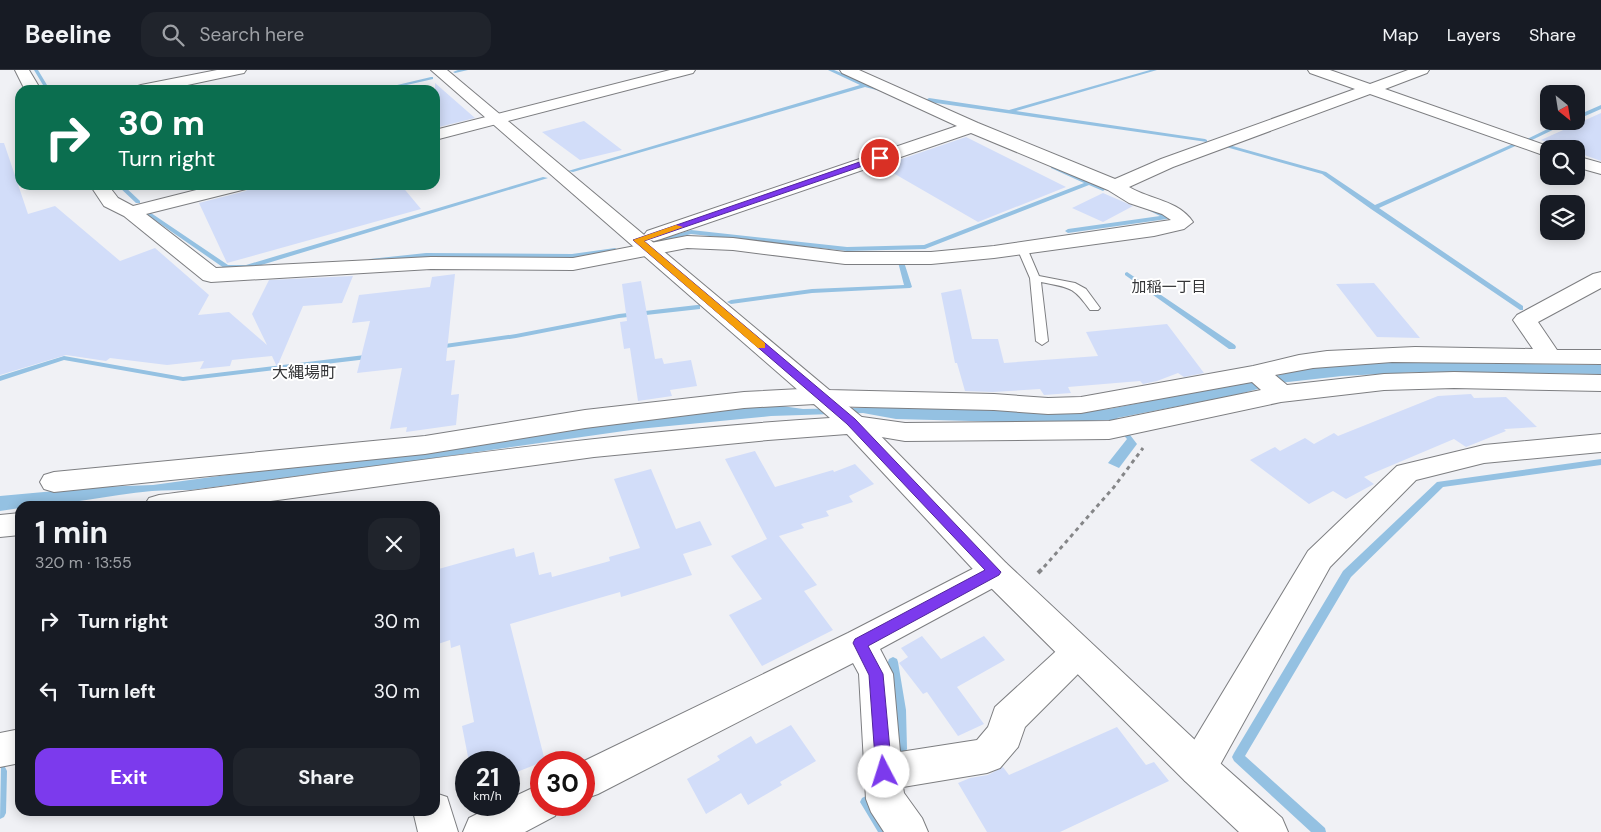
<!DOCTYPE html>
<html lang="en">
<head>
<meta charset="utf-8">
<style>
  :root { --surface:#171b24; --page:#20242c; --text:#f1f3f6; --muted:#9ea1a6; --line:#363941; --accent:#7c3aed }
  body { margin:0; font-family:"DM Sans","Noto Sans JP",sans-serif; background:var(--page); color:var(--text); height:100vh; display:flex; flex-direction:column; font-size:19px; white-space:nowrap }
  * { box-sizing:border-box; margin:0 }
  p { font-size:16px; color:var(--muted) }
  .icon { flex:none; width:28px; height:28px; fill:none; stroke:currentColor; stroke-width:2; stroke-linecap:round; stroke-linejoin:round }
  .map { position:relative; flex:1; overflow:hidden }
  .panel { position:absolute; left:15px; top:431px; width:425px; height:315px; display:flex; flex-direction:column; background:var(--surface); border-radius:15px; box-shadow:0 2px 12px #0003 }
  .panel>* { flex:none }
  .banner { position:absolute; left:15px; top:15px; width:425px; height:105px; border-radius:15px; box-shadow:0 2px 12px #0003; background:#0b6e4f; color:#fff; overflow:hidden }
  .needle { width:32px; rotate:150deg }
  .fabs { position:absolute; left:1540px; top:15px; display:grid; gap:10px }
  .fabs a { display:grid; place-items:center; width:45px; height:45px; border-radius:10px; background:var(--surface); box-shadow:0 2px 12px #0003; font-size:25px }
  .speed { position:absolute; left:455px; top:681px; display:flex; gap:10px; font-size:25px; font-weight:700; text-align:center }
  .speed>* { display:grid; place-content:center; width:65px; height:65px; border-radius:50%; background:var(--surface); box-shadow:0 2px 12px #0003; line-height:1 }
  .speed small { font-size:12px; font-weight:400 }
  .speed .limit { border:8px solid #d22; background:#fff; color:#111 }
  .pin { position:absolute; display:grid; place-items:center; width:42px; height:42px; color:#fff; margin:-21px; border:2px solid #fff; border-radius:50%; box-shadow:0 1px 5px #0007 }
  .me { position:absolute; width:55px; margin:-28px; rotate:355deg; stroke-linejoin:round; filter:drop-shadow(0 0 4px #0008) }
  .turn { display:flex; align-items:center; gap:18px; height:105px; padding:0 20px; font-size:22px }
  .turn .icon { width:65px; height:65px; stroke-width:2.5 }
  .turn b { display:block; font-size:35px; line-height:42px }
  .round { display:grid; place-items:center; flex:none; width:52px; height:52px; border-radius:15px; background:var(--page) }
  .summary { display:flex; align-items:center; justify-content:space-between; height:85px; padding:0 20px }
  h1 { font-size:30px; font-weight:700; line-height:38px }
  .primary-button { display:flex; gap:10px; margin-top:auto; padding:10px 20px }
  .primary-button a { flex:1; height:58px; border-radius:15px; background:var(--accent); color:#fff; font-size:20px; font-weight:700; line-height:58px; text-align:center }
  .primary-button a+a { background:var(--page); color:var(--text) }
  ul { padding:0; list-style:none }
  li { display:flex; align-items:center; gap:15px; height:70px; padding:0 20px }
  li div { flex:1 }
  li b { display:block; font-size:19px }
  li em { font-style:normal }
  header { display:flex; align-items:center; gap:30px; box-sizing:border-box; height:70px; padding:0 25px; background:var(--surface); border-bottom:1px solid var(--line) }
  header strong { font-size:24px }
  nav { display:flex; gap:28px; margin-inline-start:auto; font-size:18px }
  .search { width:350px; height:45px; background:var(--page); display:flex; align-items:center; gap:12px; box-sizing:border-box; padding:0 18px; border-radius:15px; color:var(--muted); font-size:19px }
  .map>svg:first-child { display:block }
  .water { fill:#94c1e2 }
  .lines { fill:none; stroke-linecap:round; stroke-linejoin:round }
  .stream { fill:#94c1e2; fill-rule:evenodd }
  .building { fill:#d2ddf9 }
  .service-casing { stroke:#7d7e81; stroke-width:2 }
  .minor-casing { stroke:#7d7e81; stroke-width:2 }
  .tertiary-casing { stroke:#7d7e81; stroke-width:2 }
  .path-far1 { stroke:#858688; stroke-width:3; stroke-dasharray:4 4; stroke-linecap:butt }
  .path { stroke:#858688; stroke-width:4; stroke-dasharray:5 5; stroke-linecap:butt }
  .service { fill:#fff; fill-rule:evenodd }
  .minor { fill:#fff; fill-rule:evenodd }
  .tertiary { fill:#fff; fill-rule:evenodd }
  .route { fill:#7c3aed; stroke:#51269a }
  .slow { fill:#f59e0b }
  .labels { text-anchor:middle; stroke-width:4; stroke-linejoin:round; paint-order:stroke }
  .neighbourhood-label { font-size:15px; fill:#343537; stroke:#fff }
  .quarter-label { font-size:16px; fill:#343537; stroke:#fff }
</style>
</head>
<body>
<header>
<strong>Beeline</strong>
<div class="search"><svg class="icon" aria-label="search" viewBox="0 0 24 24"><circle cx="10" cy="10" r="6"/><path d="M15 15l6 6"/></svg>Search here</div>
<nav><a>Map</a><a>Layers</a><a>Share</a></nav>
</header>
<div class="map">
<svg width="1601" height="762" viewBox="0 0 1601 762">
  <rect width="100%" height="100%" fill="#f0f1f5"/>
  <path class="water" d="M 1382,292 L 1601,295 L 1601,304 L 1419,302 L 1342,306 L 1279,313 L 1236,325 L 1117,348 L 1137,374 L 1119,398 L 1108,393 L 1127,369 L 1110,350 L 1044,353 L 896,349 L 863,343 L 771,346 L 638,359 L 421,390 L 191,420 C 178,420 165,420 152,421 C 108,425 65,436 20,436 L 20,438 L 0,441 L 0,426 L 99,417 L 153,415 L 634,350 L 775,335 L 803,339 L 911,337 L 1056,343 L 1080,342 L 1109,339 L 1271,307 L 1308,298 Z"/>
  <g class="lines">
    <path class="stream" d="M 34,0 L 38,0 L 50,20 L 46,20 Z
      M 458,0 L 468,0 L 455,3 L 453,2 Z
      M 828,0 L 834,0 L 886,21 L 884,22 L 865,17 L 573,102 L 568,101 L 860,15 Z
      M 1150,0 L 1157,0 L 1016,41 L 1205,69 L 1207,70 L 1207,72 L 929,32 L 926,30 L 929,28 L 1009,40 Z
      M 431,7 L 433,7 L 433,9 L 385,20 L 376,20 Z
      M 1601,35 L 1601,39 L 1576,50 L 1576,46 Z
      M 1564,51 L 1571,51 L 1530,71 L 1525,70 Z
      M 1517,72 L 1522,73 L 1379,138 L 1523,236 L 1523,240 L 1520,240 L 1371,139 L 1322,104 L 1226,77 L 1229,75 L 1326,102 L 1375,135 Z
      M 1053,95 L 1106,119 L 1103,121 L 1089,115 L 925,179 L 847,181 L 691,164 L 661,172 L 658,170 L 691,160 L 847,177 L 924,175 L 1084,113 L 1051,98 L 1051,96 Z
      M 543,107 L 548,108 L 248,199 L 224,198 L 146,144 L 151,143 L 228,195 L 246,195 Z
      M 117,115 L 123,115 L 140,131 L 140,133 L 136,133 Z
      M 1150,137 L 1170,147 L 1167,149 L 1068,163 L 1065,161 L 1068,159 L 1160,146 L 1148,140 L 1147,139 Z
      M 615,178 L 618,180 L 617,181 L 572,188 L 426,187 L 370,193 L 367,191 L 370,189 L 426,183 L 572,184 Z
      M 901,190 L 904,192 L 912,217 L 910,218 L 812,223 L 731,234 L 727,232 L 731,230 L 812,219 L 904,215 L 898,192 Z
      M 1127,202 L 1235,275 L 1236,277 L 1235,279 L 1229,279 L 1125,205 L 1125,203 Z
      M 697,235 L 700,235 L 700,239 L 619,248 L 516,268 L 438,279 L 434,277 L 438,275 L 516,264 L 619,244 Z
      M 373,284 L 376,284 L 377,286 L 376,288 L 183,311 L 64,290 L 0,311 L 0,306 L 64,286 L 183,307 Z
      M 1601,389 L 1601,395 L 1443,417 L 1351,507 L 1245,686 L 1325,758 L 1326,762 L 1311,762 L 1234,691 L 1232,687 L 1234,683 L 1343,501 L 1437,412 Z
      M 893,587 L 897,589 L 898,592 L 906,640 L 907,679 L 905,683 L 901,684 L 897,683 L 895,679 L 894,640 L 888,592 L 889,589 Z
      M 1,695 L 5,697 L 7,701 L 6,743 L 4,747 L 0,749 Z
      M 866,726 L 870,728 L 891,762 L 878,762 L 860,732 L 862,728 Z"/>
  </g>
  <path class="building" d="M 435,13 L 475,48 L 435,58 Z
    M 1601,43 L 1601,91 L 1576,82 L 1576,79 L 1566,79 L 1541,70 Z
    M 584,51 L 622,80 L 580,90 L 542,62 Z
    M 966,67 L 1066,117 L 978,152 L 881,96 Z
    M 0,73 L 4,73 L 28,144 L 55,136 L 120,191 L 155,178 L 209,225 L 198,245 L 229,242 L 267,275 L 252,244 L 269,210 L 353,206 L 342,233 L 303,236 L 277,297 L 272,286 L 232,290 L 230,296 L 200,299 L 204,291 L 167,295 L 110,288 L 106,291 L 66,285 L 0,305 Z
    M 250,115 L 401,115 L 421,139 L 227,193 L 199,133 L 246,121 Z
    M 1103,123 L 1133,136 L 1103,152 L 1072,138 Z
    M 455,204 L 446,291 L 455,290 L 451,325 L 459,324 L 456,355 L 406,362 L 407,357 L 390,359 L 402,298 L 357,303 L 370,251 L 352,253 L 359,225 L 430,217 L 432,207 Z
    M 641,211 L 655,289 L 662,288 L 664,294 L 691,290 L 697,316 L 670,320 L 672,326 L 638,331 L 630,278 L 624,279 L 620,252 L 627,251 L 622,214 Z
    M 1374,213 L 1420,268 L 1377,267 L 1336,214 Z
    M 961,219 L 972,269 L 998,269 L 1004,293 L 1098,286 L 1086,262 L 1167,254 L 1204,303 L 1184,307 L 1178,303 L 1157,311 L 1143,314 L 1140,311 L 1068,317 L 1071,323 L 1044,325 L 1040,319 L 993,322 L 965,321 L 957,293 L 955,293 L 941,223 Z
    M 1471,324 L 1474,328 L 1506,327 L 1537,357 L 1504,359 L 1506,361 L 1466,377 L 1454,369 L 1364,407 L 1374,414 L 1346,429 L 1333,421 L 1309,434 L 1250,390 L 1275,377 L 1280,381 L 1305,368 L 1314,374 L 1334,363 L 1338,366 L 1438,326 Z
    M 755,381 L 775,417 L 833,400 L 834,402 L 855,394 L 874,414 L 849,426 L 853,432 L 826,441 L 829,446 L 801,454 L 804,458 L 779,466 L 817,515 L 804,521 L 833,560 L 762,596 L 729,545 L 762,529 L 731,486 L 767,469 L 725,389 Z
    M 651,399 L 676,459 L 700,451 L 712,475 L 683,484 L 692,505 L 621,527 L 620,522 L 510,554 L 545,691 L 509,705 L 509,692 L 469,692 L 462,656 L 474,652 L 460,575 L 451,578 L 450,570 L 435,575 L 435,500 L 514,478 L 516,487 L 534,482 L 539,505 L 551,502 L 552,507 L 610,491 L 609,487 L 640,478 L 614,409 Z
    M 922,566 L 941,589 L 984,566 L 1005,590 L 957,617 L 984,654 L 958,666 L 927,622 L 923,624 L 899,593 L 908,587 L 901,578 Z
    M 791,655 L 816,691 L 780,712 L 782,715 L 748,735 L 741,723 L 706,744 L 687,709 L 720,690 L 717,686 L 751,666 L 756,674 Z
    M 1117,657 L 1146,695 L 1154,692 L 1169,711 L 1060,762 L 987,762 L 958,713 L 970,708 L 988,705 L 1003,697 L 1009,705 Z"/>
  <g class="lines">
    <defs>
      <path id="service" d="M 1022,175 L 1027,178 L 1039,206 L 1075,213 L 1086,219 L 1100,238 L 1098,240 L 1090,240 C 1073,216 1070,218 1041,212 L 1048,271 L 1042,275 L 1036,271 L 1030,208 L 1017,178 Z"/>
      <path id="minor" d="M 15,0 L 29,0 L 41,20 L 25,20 Z
        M 217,0 L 246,0 L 244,3 L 239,4 L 164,20 L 133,20 L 135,17 L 141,15 Z
        M 670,0 L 695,0 L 693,3 L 435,70 L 435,60 Z
        M 840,0 L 859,0 L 978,53 L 1115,109 L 1161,89 L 1355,19 L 1310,3 L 1308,0 L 1330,0 L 1370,14 L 1408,0 L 1429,0 L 1427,3 L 1385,19 L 1556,79 L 1549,79 L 1549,86 L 1543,85 L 1370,24 L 1173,97 L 1129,117 C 1151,130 1178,130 1193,152 L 1184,159 L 1154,166 L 994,188 L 931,194 L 845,194 L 733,180 L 687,178 L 573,200 L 431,199 L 211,212 L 203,210 L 124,146 L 104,136 L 90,115 L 108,115 L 118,128 L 133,136 L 216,115 L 248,115 L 246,119 L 146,144 L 216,198 L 431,187 L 573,188 L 687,166 L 733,168 L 845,182 L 931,182 L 994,176 L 1171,150 L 1162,144 L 1129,133 L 1108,120 L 971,63 L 661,169 L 654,171 L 647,169 L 644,165 L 647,161 L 957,56 L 842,3 Z
        M 1576,86 L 1601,93 L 1601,104 L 1576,97 Z
        M 1601,202 L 1601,218 L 1538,252 L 1557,280 L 1601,280 L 1601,294 L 1392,292 L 1313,298 L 1275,305 L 1287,315 L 1384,304 L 1454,302 L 1601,305 L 1601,321 L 1454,318 L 1384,320 L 1281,332 L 1109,369 L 905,371 L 846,361 L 842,355 L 846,349 L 855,346 L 905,353 L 1109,351 L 1261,320 L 1252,312 L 1081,343 L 1048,344 L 994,340 L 822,336 L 815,334 L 744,338 L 585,358 L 425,384 L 54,422 L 44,419 L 40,412 L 44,405 L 54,402 L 425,366 L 585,340 L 744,322 L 820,318 L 828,320 L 994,324 L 1048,328 L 1081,327 L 1253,296 L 1299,285 L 1327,281 L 1415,277 L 1533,279 L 1513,250 L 1517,245 L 1593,204 Z
        M 1601,364 L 1601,382 L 1484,393 L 1416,410 L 1330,497 L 1211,711 L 1198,716 L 1185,711 L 1179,698 L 1185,685 L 1308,481 L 1397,396 L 1484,375 Z
        M 995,490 L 1006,493 L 1011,502 L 1006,511 L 880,579 L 893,604 L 900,682 L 977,670 L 988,657 L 995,637 L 1066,572 L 1078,568 L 1090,572 L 1095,582 L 1090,592 L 1025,657 L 1018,677 L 1000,698 L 987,703 L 903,717 L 904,723 L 922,748 L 928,762 L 884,762 L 871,742 L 866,729 L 859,604 L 853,593 L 598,724 L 584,729 L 584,692 L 582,692 L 848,563 L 984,493 Z
        M 20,659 L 20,693 L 0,697 L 0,663 Z
        M 541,714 L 541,735 L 560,735 L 555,746 L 525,762 L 463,762 L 469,748 L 495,735 L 509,735 L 509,729 Z
        M 435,723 L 447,727 L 458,762 L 418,762 L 413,741 L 435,741 Z"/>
      <path id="tertiary" d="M 431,0 L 447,0 L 864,349 L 1006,493 L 1211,685 L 1282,748 L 1288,762 L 1239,762 L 1185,711 L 984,511 L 847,364 L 768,370 L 594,387 L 233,436 L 144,436 L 149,428 L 159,425 C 382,396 605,362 830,348 Z
        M 20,443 L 20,465 L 0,467 L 0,445 Z"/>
    </defs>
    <use href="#service" class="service-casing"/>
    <use href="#minor" class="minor-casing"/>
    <use href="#tertiary" class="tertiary-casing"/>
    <path class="path-far1" d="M 1044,497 L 1114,417 L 1143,378"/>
    <path class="path" d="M 1038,503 L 1045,496"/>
    <use href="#service" class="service"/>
    <use href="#minor" class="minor"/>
    <use href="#tertiary" class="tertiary"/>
  </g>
  <path class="route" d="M 880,85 L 883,86 L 883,89 L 644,171 L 855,349 L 1001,502 L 999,505 L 868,576 L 883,604 L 892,702 L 890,707 L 884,709 L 879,707 L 876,702 L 869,605 L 853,573 L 855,569 L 985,500 L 847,354 L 633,170 Z"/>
  <path class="slow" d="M 676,155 L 683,157 L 644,171 L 765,273 L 765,278 L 758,278 L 633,170 Z"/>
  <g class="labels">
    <g class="neighbourhood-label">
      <text x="1169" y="222">加稲一丁目</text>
    </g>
    <g class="quarter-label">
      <text x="304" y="308">大縄場町</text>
    </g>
  </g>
</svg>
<div class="fabs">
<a><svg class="needle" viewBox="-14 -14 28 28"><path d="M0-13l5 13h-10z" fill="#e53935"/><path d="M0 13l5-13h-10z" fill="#9ea1a6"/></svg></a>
<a><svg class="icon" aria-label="search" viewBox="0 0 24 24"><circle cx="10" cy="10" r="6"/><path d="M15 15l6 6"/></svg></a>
<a><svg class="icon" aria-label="layers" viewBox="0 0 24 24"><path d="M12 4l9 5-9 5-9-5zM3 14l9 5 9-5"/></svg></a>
</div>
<div class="speed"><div>21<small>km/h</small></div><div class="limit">30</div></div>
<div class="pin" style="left:880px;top:88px;background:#d93025"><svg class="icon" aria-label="arrive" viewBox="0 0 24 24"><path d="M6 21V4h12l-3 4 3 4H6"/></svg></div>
<svg class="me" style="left:884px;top:702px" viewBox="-20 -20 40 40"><circle r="19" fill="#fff"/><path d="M0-13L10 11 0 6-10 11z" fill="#7c3aed"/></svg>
<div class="banner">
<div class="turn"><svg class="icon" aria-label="right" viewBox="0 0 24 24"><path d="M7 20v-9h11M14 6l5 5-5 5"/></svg><div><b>30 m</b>Turn right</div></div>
</div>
<section class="panel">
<div class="summary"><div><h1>1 min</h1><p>320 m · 13:55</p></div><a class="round"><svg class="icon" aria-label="close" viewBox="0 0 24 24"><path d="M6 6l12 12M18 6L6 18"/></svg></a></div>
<ul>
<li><svg class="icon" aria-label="right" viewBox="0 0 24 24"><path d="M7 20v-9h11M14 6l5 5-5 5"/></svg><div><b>Turn right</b></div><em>30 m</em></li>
<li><svg class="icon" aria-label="left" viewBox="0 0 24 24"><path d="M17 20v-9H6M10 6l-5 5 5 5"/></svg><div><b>Turn left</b></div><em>30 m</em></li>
</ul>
<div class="primary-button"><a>Exit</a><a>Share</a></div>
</section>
</div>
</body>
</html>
